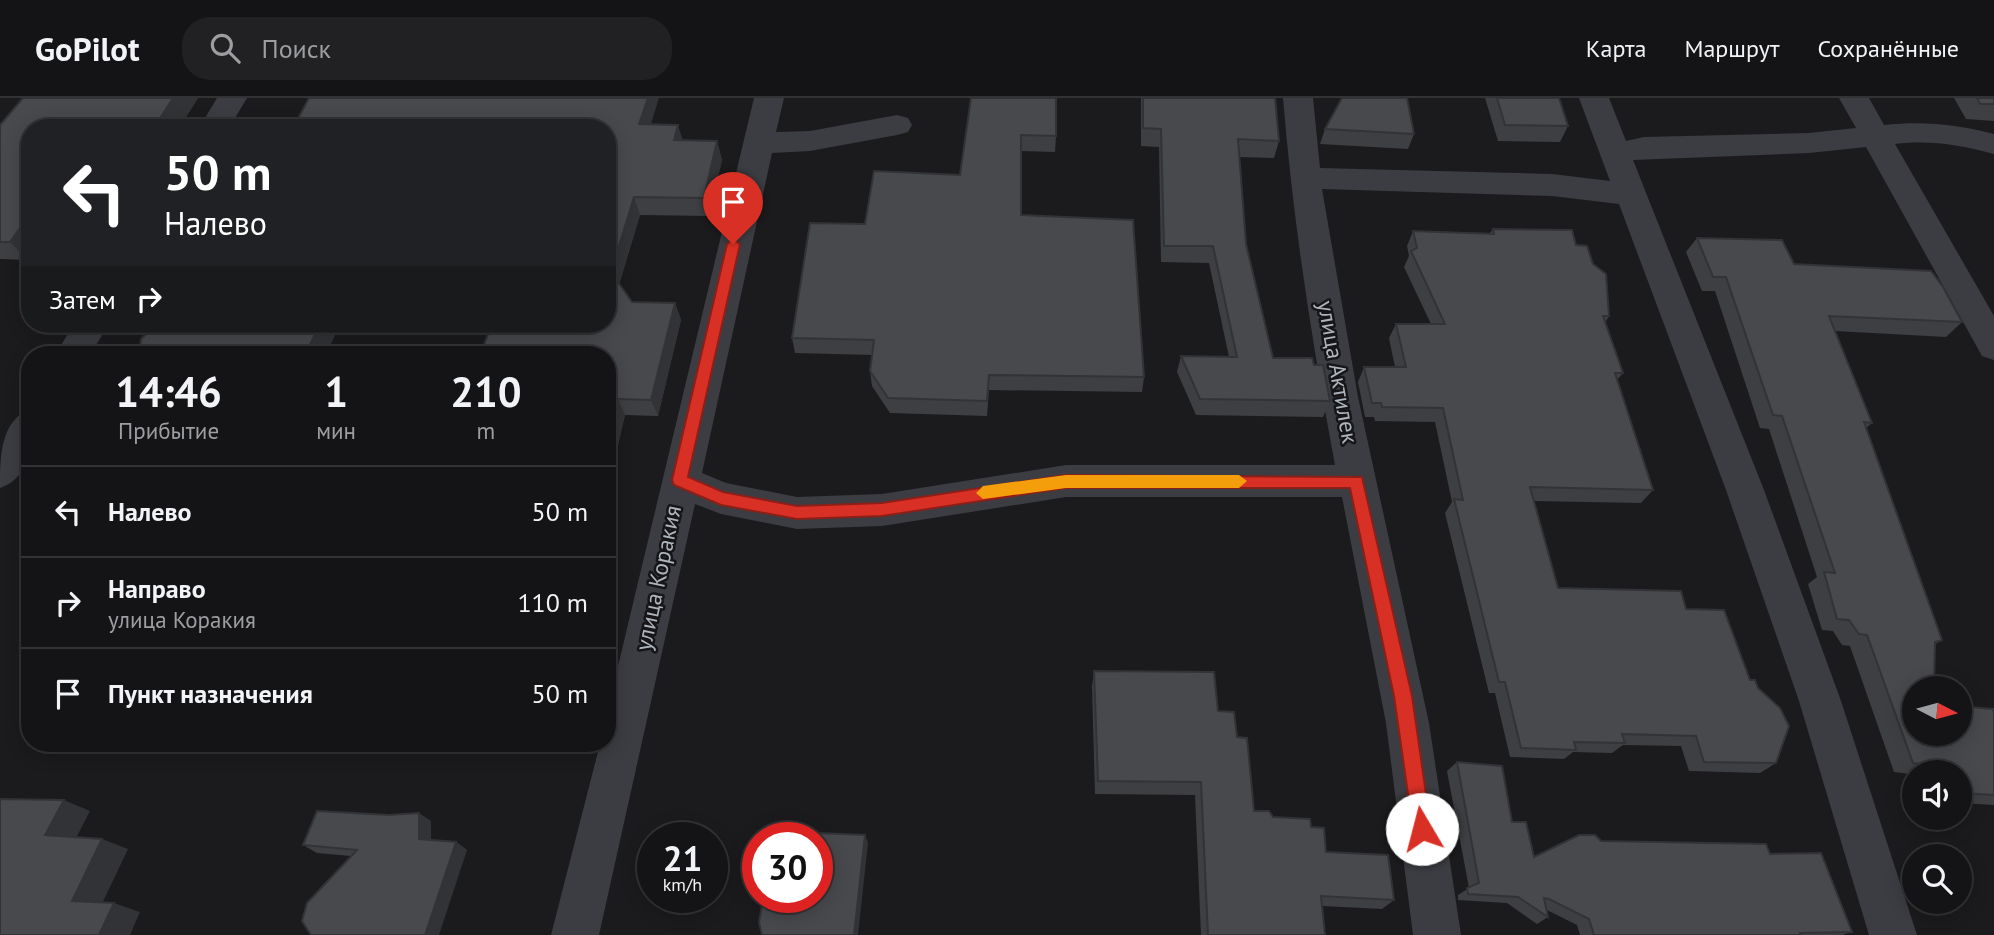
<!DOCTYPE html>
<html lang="ru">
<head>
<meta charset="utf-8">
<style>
  :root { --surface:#141416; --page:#212123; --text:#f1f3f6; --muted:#9d9ea1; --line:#333335 }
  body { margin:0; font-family:"PT Sans",sans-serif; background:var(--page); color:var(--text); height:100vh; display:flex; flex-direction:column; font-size:26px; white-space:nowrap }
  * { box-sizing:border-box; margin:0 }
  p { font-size:23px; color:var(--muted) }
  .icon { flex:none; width:38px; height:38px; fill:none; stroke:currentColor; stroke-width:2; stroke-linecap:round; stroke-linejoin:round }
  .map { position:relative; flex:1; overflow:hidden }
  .details { position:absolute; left:21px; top:248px; width:595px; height:406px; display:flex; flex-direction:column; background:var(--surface); border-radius:28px; box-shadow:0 4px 18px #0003,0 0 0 2px var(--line) }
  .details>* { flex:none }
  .hud { position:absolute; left:21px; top:21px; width:595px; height:214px; border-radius:28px; box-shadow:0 4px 18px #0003,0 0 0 2px var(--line); background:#202124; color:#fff; overflow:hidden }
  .needle { width:46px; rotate:96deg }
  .controls { position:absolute; left:1902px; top:578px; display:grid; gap:14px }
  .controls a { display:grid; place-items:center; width:70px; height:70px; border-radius:50%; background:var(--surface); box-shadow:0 4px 18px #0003,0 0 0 2px var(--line); font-size:35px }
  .speed { position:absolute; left:637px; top:724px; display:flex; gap:14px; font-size:35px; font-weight:700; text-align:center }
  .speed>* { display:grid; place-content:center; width:91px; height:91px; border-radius:50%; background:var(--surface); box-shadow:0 4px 18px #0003,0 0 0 2px var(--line); line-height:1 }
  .speed small { font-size:18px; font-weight:400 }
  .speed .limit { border:10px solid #d22; background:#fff; color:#111 }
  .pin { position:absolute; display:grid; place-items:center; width:60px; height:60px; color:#fff; margin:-72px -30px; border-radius:50% 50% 50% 0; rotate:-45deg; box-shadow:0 0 7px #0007 }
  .pin .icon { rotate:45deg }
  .me { position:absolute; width:77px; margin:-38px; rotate:352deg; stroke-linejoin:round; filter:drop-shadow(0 0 5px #0008) }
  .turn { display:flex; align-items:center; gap:24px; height:147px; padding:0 28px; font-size:32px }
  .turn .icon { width:91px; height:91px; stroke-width:2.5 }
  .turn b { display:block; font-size:49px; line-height:60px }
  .then { display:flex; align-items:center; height:66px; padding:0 28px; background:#0003; gap:14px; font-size:26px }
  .eta { display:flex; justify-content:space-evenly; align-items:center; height:119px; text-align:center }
  .eta b { font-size:42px; font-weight:700; line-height:49px }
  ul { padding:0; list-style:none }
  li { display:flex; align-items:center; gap:21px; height:91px; padding:0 28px; border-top:2px solid var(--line) }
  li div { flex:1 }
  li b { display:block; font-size:26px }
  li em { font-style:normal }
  header { display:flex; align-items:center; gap:42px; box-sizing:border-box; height:98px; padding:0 35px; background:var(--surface); border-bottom:2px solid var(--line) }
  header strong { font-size:33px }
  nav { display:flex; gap:38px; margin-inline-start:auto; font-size:24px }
  .search { width:490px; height:63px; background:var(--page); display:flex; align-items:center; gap:18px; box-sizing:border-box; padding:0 24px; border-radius:28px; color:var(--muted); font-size:26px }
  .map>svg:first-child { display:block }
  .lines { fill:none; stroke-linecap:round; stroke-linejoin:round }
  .minor { fill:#3c3d42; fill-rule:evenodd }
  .wall { fill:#3e3f42 }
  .shaded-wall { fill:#323336 }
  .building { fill:#48494d; stroke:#323336; stroke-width:2 }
  .route { fill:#d93025; stroke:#8d1f18; stroke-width:2 }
  .slow { fill:#f59e0b }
  .labels { text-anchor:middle; stroke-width:5; stroke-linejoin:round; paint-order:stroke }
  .street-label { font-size:23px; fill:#aeb4bc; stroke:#161618 }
</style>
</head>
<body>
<header>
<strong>GoPilot</strong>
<div class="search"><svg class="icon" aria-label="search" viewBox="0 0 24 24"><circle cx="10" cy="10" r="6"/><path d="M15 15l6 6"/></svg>Поиск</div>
<nav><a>Карта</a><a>Маршрут</a><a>Сохранённые</a></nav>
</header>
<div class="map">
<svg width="1994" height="837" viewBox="0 0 1994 837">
  <rect width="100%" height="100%" fill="#1b1b1d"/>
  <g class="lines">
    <path class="minor" d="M 217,0 L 247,0 L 229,30 L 199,30 Z
      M 754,0 L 784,0 L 776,34 L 810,33 L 897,17 L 908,20 L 912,27 L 908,34 L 897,37 L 810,53 L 772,55 L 702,375 L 726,385 L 797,399 L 882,396 L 1066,367 L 1335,367 C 1312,245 1293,123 1283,0 L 1313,0 L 1320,70 L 1552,76 L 1610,83 L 1579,0 L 1609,0 L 1626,43 L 1644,39 L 1809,35 L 1856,30 L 1839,0 L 1869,0 L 1884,27 C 1924,23 1955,26 1994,36 L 1994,56 C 1960,47 1931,42 1895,46 L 1994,218 L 1994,262 L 1982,258 L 1866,49 L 1809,55 L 1633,62 L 1764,392 L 1841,603 L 1917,837 L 1869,837 L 1799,603 L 1726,392 L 1619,106 L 1552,98 L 1322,91 L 1358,299 L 1429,625 L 1461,837 L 1413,837 L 1386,625 L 1342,399 L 1066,399 L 882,428 L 797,431 L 721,416 L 695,406 L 599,837 L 551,837 L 600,646 L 607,646 L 607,614 Z
      M 74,226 L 109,226 L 90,257 L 55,257 Z
      M 30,311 C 30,341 34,378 0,390 C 0,360 0,323 30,311 Z"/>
  </g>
  <path class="wall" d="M 198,0 L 179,30 L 30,30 L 28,162 L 0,161 L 0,27 Z
    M 971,0 L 1056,38 L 1055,54 L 1021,53 L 1021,117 L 1144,279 L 1142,294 L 989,292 L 987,318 L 890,315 L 872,288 L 870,273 L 872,257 L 795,255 L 792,240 L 865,126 L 960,77 Z
    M 1141,0 L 1275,0 L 1279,43 L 1274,60 L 1239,59 L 1246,146 L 1273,260 L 1314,267 L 1330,303 L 1323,319 L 1196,317 L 1177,274 L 1181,258 L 1229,259 L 1209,165 L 1161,164 L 1159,49 L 1141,48 Z
    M 1485,0 L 1559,0 L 1568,28 L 1560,44 L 1498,43 Z
    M 1954,0 L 1994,0 L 1994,23 L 1966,21 Z
    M 651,27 L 683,43 L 717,43 L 722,62 L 709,118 L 640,117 L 619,186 L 632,204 L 675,205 L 681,222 L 658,318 L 625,317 L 607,393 L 607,30 Z
    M 1325,31 L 1414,36 L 1408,51 L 1320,46 Z
    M 1493,131 L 1576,147 L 1609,218 L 1605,225 L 1623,275 L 1617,282 L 1653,392 L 1641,405 L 1534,403 L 1558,490 L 1686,511 L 1776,665 L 1760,675 L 1689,673 L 1681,648 L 1623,647 L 1612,655 L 1573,654 L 1564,661 L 1510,659 L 1495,595 L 1489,595 L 1445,415 L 1452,404 L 1435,324 L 1375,323 L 1374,319 L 1365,319 L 1358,284 L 1364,269 L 1395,269 L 1389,240 L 1396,226 L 1431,226 L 1404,169 L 1409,158 L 1407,148 L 1413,133 L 1490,135 Z
    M 1697,140 L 1794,166 L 1962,224 L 1946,239 L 1835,233 L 1872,325 L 1866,330 L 1942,542 L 1934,547 L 1914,635 L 1994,615 L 1994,707 L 1960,705 L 1960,674 L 1914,674 L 1914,690 L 1910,676 L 1894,674 L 1850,548 L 1842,547 L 1833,533 L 1822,532 L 1808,486 L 1817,479 L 1769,331 L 1760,330 L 1715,193 L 1702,193 L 1686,154 Z
    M 1094,573 L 1218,613 L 1237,639 L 1254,713 L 1311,729 L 1326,754 L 1394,802 L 1382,811 L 1322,808 L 1325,837 L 1201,837 L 1195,697 L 1095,696 L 1092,588 Z
    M 385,646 L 494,646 L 491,653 L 390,649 Z
    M 1457,664 L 1512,724 L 1534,759 L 1601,743 L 1770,756 L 1852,834 L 1842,837 L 1580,837 L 1577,827 L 1547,812 L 1548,819 L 1537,826 L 1507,805 L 1458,802 L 1458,797 L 1469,790 L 1447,673 Z
    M 431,723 L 431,742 L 456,744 L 467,752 L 351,758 L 317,755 L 303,747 Z"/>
  <path class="shaded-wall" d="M 173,0 L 198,0 L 179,30 L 154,30 Z
    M 648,0 L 659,0 L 645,45 L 639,26 Z
    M 678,27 L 684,46 L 674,42 Z
    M 717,43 L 722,62 L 709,118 L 704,100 Z
    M 634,99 L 640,117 L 618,191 L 611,174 Z
    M 30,116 L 30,160 L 28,162 L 10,144 Z
    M 675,205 L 681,222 L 658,318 L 651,302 Z
    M 320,226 L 329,226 L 336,235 L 326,257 L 305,257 Z
    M 618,301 L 625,317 L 607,393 L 607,344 Z
    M 483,646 L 494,646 L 491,653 Z
    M 64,702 L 90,713 L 72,748 L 45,737 Z
    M 419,715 L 431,723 L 431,749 L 419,741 Z
    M 865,737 L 868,745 L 858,837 L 854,837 Z
    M 102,741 L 128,751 L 99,812 L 72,803 Z
    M 456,744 L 467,752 L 439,837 L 425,837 Z
    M 114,805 L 140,814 L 130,837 L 99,837 Z"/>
  <path class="building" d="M 23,0 L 173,0 L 154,30 L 30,30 L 30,116 L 10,144 L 0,144 L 0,27 Z
    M 309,0 L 648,0 L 639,26 L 678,27 L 674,42 L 717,43 L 704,100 L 634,99 L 611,174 L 632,204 L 675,205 L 651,302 L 618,301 L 607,344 L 607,257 L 480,257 L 492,226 L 607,226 L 607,30 L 293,30 Z
    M 971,0 L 1056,0 L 1056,38 L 1021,37 L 1021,117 L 1133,122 L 1144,279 L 989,277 L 987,303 L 888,300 L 870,273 L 874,242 L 792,240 L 810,125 L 865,126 L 874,73 L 960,77 Z
    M 1143,0 L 1275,0 L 1279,43 L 1238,41 L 1246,146 L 1273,260 L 1312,260 L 1314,267 L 1323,267 L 1330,303 L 1200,301 L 1181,258 L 1237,259 L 1213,148 L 1164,148 L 1161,31 L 1143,30 Z
    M 1342,0 L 1407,0 L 1414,36 L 1325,31 Z
    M 1497,0 L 1559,0 L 1568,28 L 1505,27 Z
    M 1977,0 L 1994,0 L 1994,6 L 1980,6 Z
    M 1493,131 L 1572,132 L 1576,147 L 1587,148 L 1593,166 L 1606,176 L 1609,218 L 1603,218 L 1623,275 L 1615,275 L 1653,392 L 1530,389 L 1558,490 L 1681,493 L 1686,511 L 1724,512 L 1750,582 L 1755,582 L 1758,590 L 1780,610 L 1789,628 L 1776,665 L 1704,664 L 1696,638 L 1622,636 L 1625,645 L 1574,644 L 1576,652 L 1521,650 L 1505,584 L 1499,584 L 1454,401 L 1463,402 L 1443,310 L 1382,309 L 1381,305 L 1372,305 L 1364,269 L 1406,269 L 1396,226 L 1445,226 L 1411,153 L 1417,150 L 1413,133 L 1494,136 Z
    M 1697,140 L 1782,142 L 1794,166 L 1931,173 L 1943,189 L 1962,224 L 1829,218 L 1872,325 L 1864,324 L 1942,542 L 1935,544 L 1934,590 L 1914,590 L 1914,635 L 1960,635 L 1960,608 L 1993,611 L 1994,615 L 1994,697 L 1960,695 L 1960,674 L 1931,674 L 1929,667 L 1913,665 L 1867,537 L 1859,536 L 1849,522 L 1837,521 L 1824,474 L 1835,475 L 1782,318 L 1773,317 L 1726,179 L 1713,179 Z
    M 156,226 L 320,226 L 305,257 L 139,257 L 141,241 Z
    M 1094,573 L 1214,574 L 1218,613 L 1234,614 L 1237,639 L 1247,640 L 1254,713 L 1269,713 L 1273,719 L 1310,721 L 1311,729 L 1324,730 L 1326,754 L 1388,757 L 1394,802 L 1321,798 L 1325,837 L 1208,837 L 1201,684 L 1098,683 Z
    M 1457,664 L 1502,668 L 1512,724 L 1526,724 L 1534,759 L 1579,737 L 1595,737 L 1601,743 L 1766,746 L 1770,756 L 1821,755 L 1852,834 L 1800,835 L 1801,837 L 1594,837 L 1589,821 L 1549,801 L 1544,800 L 1548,819 L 1518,799 L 1468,796 L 1467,790 L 1479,785 Z
    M 0,701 L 64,702 L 45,737 L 102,741 L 72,803 L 114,805 L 99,837 L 0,837 Z
    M 317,713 L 389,717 L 419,715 L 419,741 L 456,744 L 425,837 L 311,837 L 302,823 L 307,805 L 357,752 L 303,747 Z
    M 792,734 L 865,737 L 854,837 L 762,837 L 759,824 L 762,807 L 766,800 L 817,800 L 817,740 L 778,740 Z"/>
  <path class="route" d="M 733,141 L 740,146 L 688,379 L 723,394 L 797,408 L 882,405 L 1066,377 L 1362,379 L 1412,598 L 1431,731 L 1429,738 L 1422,740 L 1415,738 L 1413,731 L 1394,598 L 1350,390 L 1066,390 L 882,418 L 797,421 L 721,407 L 674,387 L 672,382 L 727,146 Z"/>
  <path class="slow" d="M 1066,377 L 1239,377 L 1247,383 L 1239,390 L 1066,390 L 983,401 L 976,395 L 983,388 Z"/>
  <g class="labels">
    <g class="street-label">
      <text transform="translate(1338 274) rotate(80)" y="8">улица Актилек</text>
      <text transform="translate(658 480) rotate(-78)" y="8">улица Коракия</text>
    </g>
  </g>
</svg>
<div class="controls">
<a><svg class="needle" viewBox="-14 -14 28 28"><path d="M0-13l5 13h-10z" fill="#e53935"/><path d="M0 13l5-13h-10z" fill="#9d9ea1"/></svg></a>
<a><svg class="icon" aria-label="sound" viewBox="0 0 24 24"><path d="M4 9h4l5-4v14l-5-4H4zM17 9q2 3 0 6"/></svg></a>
<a><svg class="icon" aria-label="search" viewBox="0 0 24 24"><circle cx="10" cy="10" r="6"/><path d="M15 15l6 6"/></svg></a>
</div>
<div class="speed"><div>21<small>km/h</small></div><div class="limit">30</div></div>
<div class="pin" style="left:733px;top:146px;background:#d93025"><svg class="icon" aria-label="arrive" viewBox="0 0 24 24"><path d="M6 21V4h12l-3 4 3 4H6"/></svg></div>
<svg class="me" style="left:1422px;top:731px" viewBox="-20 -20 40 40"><circle r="19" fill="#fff"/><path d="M0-13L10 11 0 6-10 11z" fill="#d93025"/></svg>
<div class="hud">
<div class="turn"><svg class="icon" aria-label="left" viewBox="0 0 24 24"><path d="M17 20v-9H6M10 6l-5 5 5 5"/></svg><div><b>50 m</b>Налево</div></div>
<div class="then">Затем<svg class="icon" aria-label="right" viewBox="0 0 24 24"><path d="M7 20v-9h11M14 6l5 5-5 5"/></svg></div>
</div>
<section class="details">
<div class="eta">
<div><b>14:46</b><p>Прибытие</p></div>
<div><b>1</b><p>мин</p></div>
<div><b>210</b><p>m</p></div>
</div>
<ul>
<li><svg class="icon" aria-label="left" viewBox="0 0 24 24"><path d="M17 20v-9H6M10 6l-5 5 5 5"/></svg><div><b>Налево</b></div><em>50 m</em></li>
<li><svg class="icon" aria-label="right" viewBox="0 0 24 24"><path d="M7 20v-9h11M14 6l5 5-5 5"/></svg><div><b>Направо</b><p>улица Коракия</p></div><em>110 m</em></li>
<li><svg class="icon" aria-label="arrive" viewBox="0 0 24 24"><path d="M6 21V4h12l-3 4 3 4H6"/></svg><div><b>Пункт назначения</b></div><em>50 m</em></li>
</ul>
</section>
</div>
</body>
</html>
